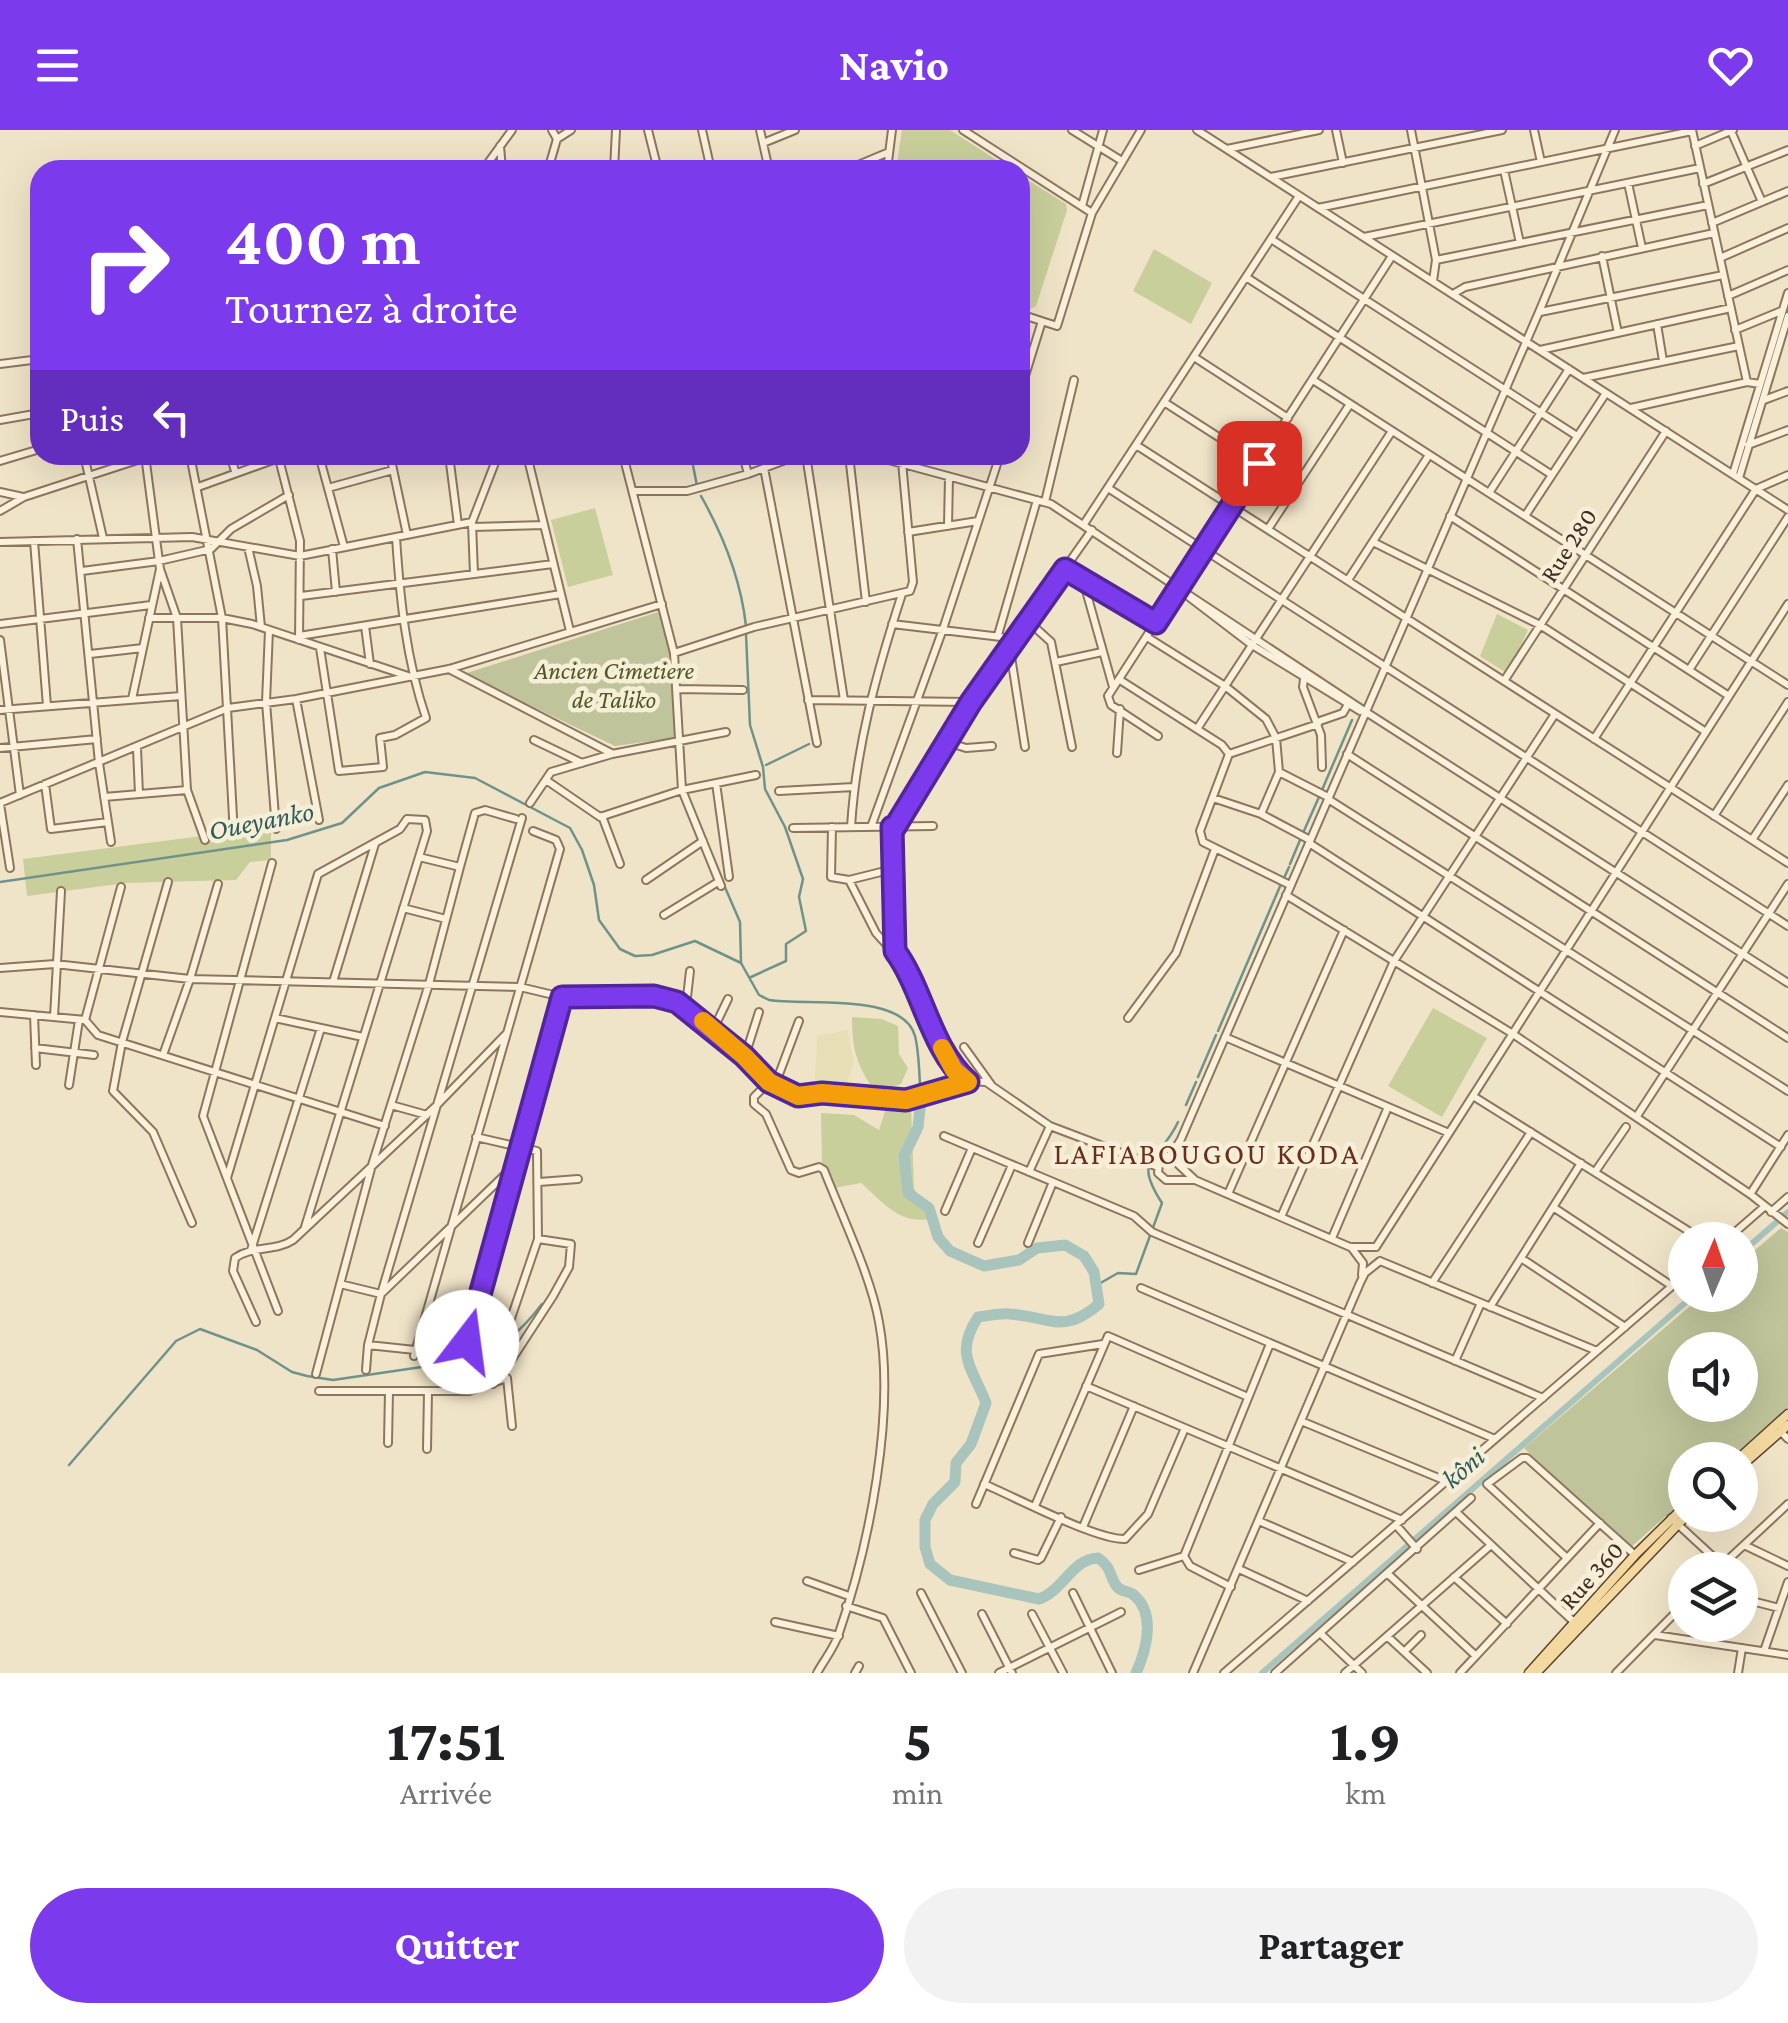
<!DOCTYPE html>
<html lang="fr">
<head>
<meta charset="utf-8">
<style>
  :root { --surface:#fff; --page:#f2f2f2; --text:#202124; --muted:#757577; --accent:#7c3aed }
  body { margin:0; font-family:"Crimson Pro",serif; background:var(--page); color:var(--text); height:100vh; display:flex; flex-direction:column; font-size:38px; white-space:nowrap }
  * { box-sizing:border-box; margin:0 }
  p { font-size:32px; color:var(--muted) }
  .icon { flex:none; width:55px; height:55px; fill:none; stroke:currentColor; stroke-width:2; stroke-linecap:round; stroke-linejoin:round }
  .map { position:relative; height:1543px; overflow:hidden }
  .panel { display:flex; flex-direction:column; background:var(--surface); flex:1 }
  .panel>* { flex:none }
  .banner { position:absolute; left:30px; top:30px; width:1000px; height:305px; border-radius:30px; box-shadow:0 10px 40px #0002; background:#7c3aed; color:#fff; overflow:hidden }
  .needle { width:65px; rotate:2deg }
  .buttons { position:absolute; left:1668px; top:1092px; display:grid; gap:20px }
  .buttons a { display:grid; place-items:center; width:90px; height:90px; border-radius:50%; background:var(--surface); box-shadow:0 10px 40px #0002; font-size:50px }
  .pin { position:absolute; display:grid; place-items:center; width:85px; height:85px; color:#fff; margin:-42px; border-radius:20px; box-shadow:0 5px 15px #0006 }
  .me { position:absolute; width:110px; margin:-55px; rotate:15deg; stroke-linejoin:round; filter:drop-shadow(0 0 8px #0008) }
  .turn { display:flex; align-items:center; gap:35px; height:210px; padding:0 30px; font-size:45px }
  .turn .icon { width:130px; height:130px; stroke-width:2.5 }
  .turn b { display:block; font-size:70px; line-height:85px }
  .then { display:flex; align-items:center; height:95px; padding:0 30px; background:#0003; gap:20px; font-size:38px }
  .eta { display:flex; justify-content:space-evenly; align-items:center; height:170px; text-align:center }
  .eta b { font-size:60px; font-weight:700; line-height:70px }
  .primary-button { display:flex; gap:20px; margin-top:auto; padding:20px 30px }
  .primary-button a { flex:1; height:115px; border-radius:60px; background:var(--accent); color:#fff; font-size:40px; font-weight:700; line-height:115px; text-align:center }
  .primary-button a+a { background:var(--page); color:var(--text) }
  header { display:flex; justify-content:space-between; align-items:center; height:130px; padding:0 30px; background:var(--accent); color:#fff; font-size:45px; font-weight:700 }
  .map>svg:first-child { display:block }
  .farmland { fill:#e6deb5 }
  .green { fill:#c9cf9b }
  .cemetery { fill:#bfc49a; fill-rule:evenodd }
  .lines { fill:none; stroke-linecap:round; stroke-linejoin:round }
  .stream { stroke:#6f938a; stroke-width:2.5 }
  .canal { stroke:#a9c4bc; stroke-width:6 }
  .river { stroke:#a9c4bc; stroke-width:11 }
  .minor-casing { stroke:#8d765c; stroke-width:10 }
  .major-casing { stroke:#5b4430; stroke-width:11 }
  .minor { stroke:#faf1dc; stroke-width:6 }
  .major { stroke:#f3d9a0; stroke-width:8 }
  .route-casing { stroke:#51269a; stroke-width:25 }
  .route { stroke:#7c3aed; stroke-width:18 }
  .slow { stroke:#f59e0b; stroke-width:18 }
  .labels { text-anchor:middle; stroke-width:9; stroke-linejoin:round; paint-order:stroke }
  .street-label { font-size:25px; fill:#3d2e20; stroke:#f7eed8 }
  .park-label { font-size:25px; font-style:italic; fill:#4d5a26; stroke:#f7eed8 }
  .water-label { font-size:28px; font-style:italic; fill:#2f5d5a; stroke:#f7eed8 }
  .quarter-label { font-size:30px; letter-spacing:2.5px; fill:#6b2e1e; stroke:#f7eed8 }
</style>
</head>
<body>
<header><svg class="icon" aria-label="menu" viewBox="0 0 24 24"><path d="M4 6h16M4 12h16M4 18h16"/></svg>Navio<svg class="icon" aria-label="heart" viewBox="0 0 24 24"><path d="M12 20l-8-8c-3-5 5-10 8-4 3-6 11-1 8 4z"/></svg></header>
<div class="map">
<svg width="1788" height="1543" viewBox="0 0 1788 1543">
  <rect width="100%" height="100%" fill="#f0e4c8"/>
  <path class="farmland" d="M 847,900 L 854,932 L 845,958 L 815,950 L 817,906 Z"/>
  <path class="green" d="M 902,0 L 950,0 L 1012,40 L 896,40 Z
    M 1020,45 L 1066,74 L 1067,80 L 1036,176 L 1030,179 L 1020,176 Z
    M 1154,119 L 1212,153 L 1191,194 L 1133,161 Z
    M 595,378 L 613,445 L 568,457 L 551,390 Z
    M 1497,484 L 1528,500 L 1508,544 L 1480,526 Z
    M 271,697 L 271,730 L 250,732 L 236,750 L 126,753 L 27,766 L 23,729 Z
    M 1433,878 L 1487,908 L 1442,987 L 1388,956 Z
    M 852,887 L 882,889 L 898,896 L 899,924 L 908,938 L 901,954 L 889,958 L 870,954 C 855,931 852,914 852,887 Z
    M 911,975 L 914,1058 L 931,1089 C 898,1094 884,1073 861,1053 L 834,1058 L 822,1032 L 821,983 L 854,985 L 879,1000 L 886,978 Z"/>
  <path class="cemetery" d="M 658,482 L 668,507 L 675,608 L 615,616 L 464,544 Z
    M 1781,1098 L 1788,1102 L 1788,1277 L 1729,1330 L 1685,1330 L 1685,1369 L 1630,1418 L 1524,1318 L 1703,1165 L 1740,1165 L 1740,1133 ZM 1685,1220 L 1740,1220 L 1740,1275 L 1685,1275 Z"/>
  <g class="lines">
    <path class="stream" d="M 691,325 L 697,356
      M 701,366 C 723,405 741,451 746,496
      M 746,504 L 750,595 L 763,637 L 765,659 L 785,697 L 803,749 L 799,767 L 806,801 L 786,814 L 786,831 L 751,847
      M 766,635 L 809,614
      M 1322,660 L 1352,590
      M 1303,703 L 1319,667
      M 1290,734 L 1300,710
      M 716,735 L 721,747
      M 1284,748 L 1289,737
      M 0,752 L 287,710 L 342,693 L 379,658 L 425,642 L 475,648 L 570,698 L 582,720 L 594,755 L 599,790 L 620,819 L 635,826 L 652,825 L 695,811 L 741,833 L 759,865 L 769,870 C 807,876 903,862 915,906 C 920,926 919,950 921,970
      M 724,755 L 740,792 L 741,833
      M 1218,901 L 1281,754
      M 1198,947 L 1216,905
      M 1186,975 L 1196,952
      M 1097,1155 L 1118,1143 L 1136,1144 L 1162,1073 C 1131,1025 1160,1032 1178,992
      M 69,1335 L 176,1211 L 200,1199 L 257,1220 L 292,1242 L 307,1246 L 333,1250 L 442,1234 C 457,1224 471,1224 488,1220 C 509,1213 529,1191 542,1174"/>
    <path class="canal" d="M 1740,1124 L 1788,1082
      M 1262,1543 L 1694,1165"/>
    <path class="river" d="M 921,970 L 918,997 L 904,1026 L 908,1063 L 929,1078 L 938,1107 L 950,1121 L 984,1136 L 1019,1130 L 1037,1118 L 1065,1115 L 1084,1126 L 1094,1142 L 1099,1174 C 1063,1205 1050,1187 1010,1184 C 1000,1183 988,1186 978,1187 C 954,1224 972,1237 986,1273 L 971,1314 L 956,1333 L 955,1352 L 933,1374 L 925,1390 L 925,1417 L 930,1434 L 950,1450 L 1039,1469 C 1064,1460 1072,1429 1098,1428 C 1110,1436 1109,1442 1115,1454 C 1120,1463 1129,1460 1135,1466 C 1156,1485 1146,1521 1136,1543"/>
    <defs>
      <path id="minor" d="M 648,0 L 658,40
        M 702,0 L 711,40
        M 760,0 L 769,40
        M 963,0 L 1092,83
        M 1072,0 L 1122,31
        M 1197,0 L 1788,380
        M 1336,0 L 1343,33
        M 1411,0 L 1436,130 L 1433,151
        M 1534,0 L 1541,32
        M 1692,0 L 1747,252
        M 1731,1 L 1762,72
        M 557,9 L 571,0
        M 763,13 L 795,0
        M 500,16 L 502,40
        M 1695,16 L 1733,0
        M 1227,19 L 1319,0
        M 483,40 L 512,0
        M 548,40 L 557,9 L 552,0
        M 614,40 L 616,0
        M 846,40 L 889,22
        M 887,40 L 892,0
        M 1504,40 L 1520,113
        M 1271,47 L 1502,0
        M 1628,53 L 1642,118
        M 1703,54 L 1788,20
        M 1082,76 L 1103,0
        M 1318,78 L 1692,1
        M 1712,93 L 1788,61
        M 1364,107 L 1700,38
        M 1271,109 L 1577,306
        M 1602,126 L 1618,203
        M 1720,128 L 1788,98
        M 1436,130 L 1708,75
        M 1246,147 L 1552,345
        M 1453,164 L 1465,157 L 1714,103
        M 1728,166 L 1788,140
        M 1540,182 L 1723,145
        M 1020,184 L 1057,196 L 1092,83 L 1141,0
        M 1657,194 L 1663,231
        M 1735,200 L 1781,181
        M 1540,220 L 1731,178
        M 1194,227 L 1288,288
        M 0,234 L 40,229
        M 1583,248 L 1739,216
        M 1313,250 L 1788,555
        M 1020,262 L 1042,191
        M 1764,270 L 1788,261
        M 1164,272 L 1259,333
        M 1631,278 L 1747,252 L 1760,254
        M 0,290 L 40,283
        M 1136,315 L 1788,733
        M 1748,315 L 1788,300
        M 84,325 L 103,408
        M 190,325 L 222,488 L 234,705
        M 230,325 L 235,341
        M 278,325 L 300,411 L 299,510
        M 319,325 L 344,417
        M 390,325 L 407,405
        M 449,325 L 458,395
        M 527,325 L 570,501
        M 623,325 L 674,523 L 682,660 L 721,756
        M 743,325 L 748,344
        M 806,325 L 844,570
        M 849,325 L 866,472
        M 870,325 L 1051,374 L 1366,582 L 1788,853
        M 0,331 L 40,319
        M 764,338 L 817,613
        M 1733,344 L 1788,163
        M 1739,348 L 1788,186
        M 198,357 L 287,325
        M 328,358 L 393,340
        M 1108,358 L 1788,796
        M 634,361 L 687,361 L 748,344 L 799,325
        M 0,362 L 23,367
        M 1489,363 L 1569,239
        M 1045,372 L 1074,250
        M 0,381 L 24,367 L 153,325
        M 1450,386 L 1729,566
        M 1525,386 L 1606,263
        M 472,393 L 474,444
        M 1084,394 L 1299,66
        M 948,396 L 949,347
        M 472,397 L 544,395
        M 1268,399 L 1350,274
        M 908,402 L 978,391
        M 77,409 L 99,633 L 111,712
        M 34,411 L 47,576
        M 0,412 L 192,407 L 300,426 L 472,392 L 498,325
        M 1373,412 L 1540,495 L 1706,602
        M 248,417 L 257,456 L 261,497
        M 332,419 L 336,462
        M 160,439 L 177,488 L 187,660 L 205,710
        M 1065,439 L 1156,493
        M 82,441 L 159,431 L 211,419 L 231,399 L 289,365
        M 1083,450 L 1113,557
        M 1348,450 L 1429,325
        M 1180,460 L 1252,515 L 1360,581
        M 301,466 L 553,434
        M 149,488 L 222,488 L 252,494 L 411,547
        M 1029,492 L 1051,512 L 1072,617
        M 0,494 L 151,475
        M 892,494 L 1018,509
        M 365,496 L 370,534
        M 269,500 L 266,572 L 276,699
        M 998,505 L 1037,370
        M 299,506 L 561,464
        M 1147,507 L 1225,556 L 1266,589 L 1276,608 L 1279,642 L 1261,684
        M 0,510 L 20,665
        M 320,518 L 339,641 L 383,637 L 380,608 L 395,605 L 426,588 C 406,529 400,469 396,407
        M 1010,520 L 1025,617
        M 674,523 L 754,497 L 910,461 L 913,452 L 902,332
        M 90,524 L 143,518
        M 1056,532 L 1102,522
        M 449,539 L 611,623
        M 1689,540 L 1788,387
        M 1304,549 L 1303,557 L 1321,605 L 1322,637
        M 1120,550 L 1222,615 L 1229,624 L 1200,701 L 1203,712 L 1290,755
        M 1504,551 L 1666,301
        M 676,559 L 743,560
        M 132,569 L 160,439 L 145,325
        M 296,569 L 319,690
        M 808,570 L 971,572
        M 0,580 L 181,566
        M 1317,592 L 1343,583 L 1347,576
        M 1197,599 L 1392,301
        M 1158,606 L 1111,575 L 1108,566 L 1392,126
        M 1594,609 L 1756,359 L 1788,345
        M 534,610 L 582,633
        M 947,612 L 966,618 L 992,616
        M 0,618 L 97,609
        M 137,618 L 139,664
        M 1117,623 L 1120,579
        M 1229,624 L 1318,594
        M 1347,624 L 1788,908
        M 1279,642 L 1328,667
        M 546,650 L 600,687 L 682,660 L 756,645
        M 716,653 L 729,747
        M 45,654 L 51,699 L 108,692
        M 779,661 L 854,657
        M 104,667 L 187,660
        M 1213,668 L 1261,684 L 1310,710
        M 1328,669 L 1788,961
        M 0,673 L 228,578 L 296,569 L 449,539 L 662,474
        M 530,673 L 551,642 L 612,624 L 726,602
        M 0,674 L 10,738
        M 602,686 L 620,734
        M 1714,686 L 1788,572
        M 832,697 L 831,747 L 849,750 L 876,803 L 906,836 L 943,921 L 955,940 L 968,951
        M 851,697 C 856,616 877,541 902,464
        M 871,697 L 943,499 L 1000,325
        M 891,697 L 895,821
        M 895,697 L 971,572 L 1092,400
        M 793,698 L 933,696
        M 1752,710 L 1788,655
        M 1309,713 L 1781,1017
        M 419,727 L 460,737 L 475,683 L 485,680 L 516,689
        M 272,733 L 203,986 L 278,1181
        M 646,750 L 703,711
        M 849,750 L 893,739
        M 168,752 L 122,912 L 113,961 L 153,1002 L 192,1093
        M 1286,765 L 1513,904 L 1750,1064 L 1788,1094
        M 403,778 L 446,789
        M 664,785 L 718,752
        M 0,838 L 55,834 L 190,849 L 520,857 L 562,867 L 653,865 L 677,872 L 686,876 L 745,926 L 769,952 L 798,965 L 822,963 L 906,970 L 968,951 L 986,952 L 1050,996 L 1158,1037
        M 333,852 L 375,714
        M 686,876 L 690,841
        M 0,882 L 85,890 L 98,905 L 385,996
        M 34,885 L 36,935
        M 54,887 L 61,761
        M 275,888 L 363,907
        M 1128,888 L 1176,823 L 1215,719
        M 85,890 L 121,757
        M 713,900 L 728,869
        M 1225,907 L 1449,1003
        M 964,917 L 992,956
        M 35,918 L 94,925
        M 163,925 L 190,849 L 218,754
        M 745,926 L 759,882
        M 769,952 L 754,967 L 754,974 L 766,984 L 791,1040 L 799,1043 L 819,1037 L 824,1040 C 841,1084 871,1146 879,1192 C 896,1283 869,1416 839,1503 C 835,1517 824,1530 817,1543
        M 69,955 L 79,890
        M 775,955 L 799,891
        M 1473,966 L 1703,1110
        M 391,975 L 427,985
        M 1637,986 L 1788,754
        M 944,1006 L 1134,1086 L 1152,1102 L 1543,1268
        M 476,1007 L 537,1021 L 538,1109 L 506,1203
        M 1180,1015 L 1178,1034 L 1195,1050 L 1350,1117 L 1376,1117
        M 1029,1042 L 1050,996
        M 1595,1042 L 1626,997
        M 227,1048 L 318,744 L 400,699 L 407,689 L 425,690 L 427,701 L 305,1097
        M 1195,1050 L 1166,1050 L 1158,1043 L 1159,1034 L 1173,1022 L 1181,1009 L 1539,182 L 1615,0
        M 539,1052 L 578,1049
        M 1751,1063 L 1788,1005
        M 1228,1064 L 1344,800
        M 1553,1077 L 1672,1156
        M 945,1081 L 972,1018
        M 1771,1082 L 1788,1067
        M 1281,1087 L 1394,831 L 1555,584
        M 1332,1108 L 1388,977
        M 1726,1110 L 1764,1077
        M 978,1113 L 1012,1035
        M 1028,1113 L 1053,1052
        M 1351,1117 L 1363,1133 L 1362,1145
        M 1376,1117 L 1788,474
        M 251,1120 L 321,898
        M 1521,1128 L 1625,1197
        M 1380,1131 L 1597,1221
        M 1432,1153 L 1531,1002
        M 340,1154 L 381,1164 L 515,1035
        M 1141,1158 L 1495,1309
        M 1490,1177 L 1581,1033
        M 256,1192 L 233,1141 L 235,1128 C 253,1115 275,1122 293,1110 L 435,977 L 505,905
        M 467,1211 L 562,867
        M 368,1215 L 415,1220
        M 414,1226 L 560,719 L 556,710 L 533,701
        M 1455,1231 L 1481,1173
        M 366,1240 L 368,1215 L 381,1164 L 522,688
        M 316,1244 L 372,1035 L 429,854 L 460,737
        M 493,1254 L 493,1246 L 512,1229 L 553,1166 L 569,1137 L 571,1114 L 538,1109
        M 1086,1256 L 1402,1390
        M 319,1261 L 469,1261 L 507,1248 L 512,1296
        M 1301,1291 L 1446,1351
        M 1780,1301 L 1788,1309
        M 388,1313 L 389,1261
        M 427,1319 L 428,1261
        M 984,1354 C 1015,1367 1096,1410 1125,1409 L 1148,1384 L 1185,1298
        M 976,1374 L 1039,1224 L 1103,1214
        M 1035,1376 L 1108,1206 L 1248,1267
        M 1456,1382 L 1574,1492
        M 1671,1388 L 1722,1435
        M 1259,1391 L 1353,1432
        M 1396,1395 L 1417,1419
        M 1083,1397 L 1134,1276
        M 1744,1415 L 1788,1436
        M 1014,1423 L 1038,1430 L 1041,1428 L 1061,1387
        M 1184,1426 L 1270,1214
        M 1184,1426 L 1190,1436 L 1231,1457
        M 1567,1428 L 1487,1354 L 1522,1328 L 1527,1328 L 1635,1425
        M 1239,1439 L 1308,1471
        M 1139,1440 L 1184,1426
        M 1717,1440 L 1788,1374
        M 1388,1444 L 1476,1526
        M 1454,1447 L 1507,1494
        M 807,1451 L 849,1466
        M 921,1463 L 962,1543
        M 1073,1463 L 1112,1543
        M 1740,1468 L 1779,1478
        M 846,1476 L 883,1488 L 911,1543
        M 982,1484 L 1012,1543
        M 1032,1484 L 1063,1543
        M 775,1492 L 839,1506
        M 1320,1503 L 1362,1543
        M 1655,1505 L 1788,1525
        M 1388,1507 L 1427,1543
        M 1764,1521 L 1788,1452
        M 1404,1522 L 1421,1505
        M 855,1543 L 859,1536
        M 999,1543 L 1121,1482
        M 1193,1543 L 1360,1153 L 1365,1143 L 1380,1131
        M 1224,1543 L 1685,1145
        M 1275,1543 L 1471,1368
        M 1345,1543 L 1491,1415
        M 1460,1543 L 1600,1393
        M 1616,1543 L 1685,1473
        M 1738,1543 L 1742,1518"/>
      <path id="major" d="M 1737,1330 L 1788,1284
        M 1740,1337 L 1788,1295
        M 1529,1543 L 1635,1425 L 1685,1376
        M 1536,1543 L 1687,1385"/>
    </defs>
    <use href="#minor" class="minor-casing"/>
    <use href="#major" class="major-casing"/>
    <use href="#minor" class="minor"/>
    <use href="#major" class="major"/>
  </g>
  <g class="lines">
    <defs>
      <path id="route" d="M 467,1212 L 562,867 L 654,866 L 677,872 L 744,926 L 769,952 L 798,966 L 822,963 L 906,970 L 968,952 C 929,916 924,861 895,821 L 892,697 L 895,697 L 971,572 L 1065,439 L 1156,493 L 1259,333"/>
    </defs>
    <use href="#route" class="route-casing"/>
    <use href="#route" class="route"/>
    <path class="slow" d="M 703,891 L 744,926 L 769,952 L 798,966 L 822,963 L 906,970 L 968,952 L 954,940 L 942,918"/>
  </g>
  <g class="labels">
    <g class="street-label">
      <text transform="translate(1568 415) rotate(-57)" y="9">Rue 280</text>
      <text transform="translate(1591 1445) rotate(-48)" y="9">Rue 360</text>
    </g>
    <g class="park-label">
      <text x="614" y="549">Ancien Cimetiere<tspan x="614" dy="29">de Taliko</tspan></text>
    </g>
    <g class="water-label">
      <text transform="translate(261 690) rotate(-11)" y="10">Oueyanko</text>
      <text transform="translate(1463 1337) rotate(-41)" y="10">kôni</text>
    </g>
    <g class="quarter-label">
      <text x="1207" y="1034">LAFIABOUGOU KODA</text>
    </g>
  </g>
</svg>
<div class="buttons">
<a><svg class="needle" viewBox="-14 -14 28 28"><path d="M0-13l5 13h-10z" fill="#e53935"/><path d="M0 13l5-13h-10z" fill="#757577"/></svg></a>
<a><svg class="icon" aria-label="sound" viewBox="0 0 24 24"><path d="M4 9h4l5-4v14l-5-4H4zM17 9q2 3 0 6"/></svg></a>
<a><svg class="icon" aria-label="search" viewBox="0 0 24 24"><circle cx="10" cy="10" r="6"/><path d="M15 15l6 6"/></svg></a>
<a><svg class="icon" aria-label="layers" viewBox="0 0 24 24"><path d="M12 4l9 5-9 5-9-5zM3 14l9 5 9-5"/></svg></a>
</div>
<div class="pin" style="left:1259px;top:333px;background:#d93025"><svg class="icon" aria-label="arrive" viewBox="0 0 24 24"><path d="M6 21V4h12l-3 4 3 4H6"/></svg></div>
<svg class="me" style="left:467px;top:1212px" viewBox="-20 -20 40 40"><circle r="19" fill="#fff"/><path d="M0-13L10 11 0 6-10 11z" fill="#7c3aed"/></svg>
<div class="banner">
<div class="turn"><svg class="icon" aria-label="right" viewBox="0 0 24 24"><path d="M7 20v-9h11M14 6l5 5-5 5"/></svg><div><b>400 m</b>Tournez à droite</div></div>
<div class="then">Puis<svg class="icon" aria-label="left" viewBox="0 0 24 24"><path d="M17 20v-9H6M10 6l-5 5 5 5"/></svg></div>
</div>
</div>
<section class="panel">
<div class="eta">
<div><b>17:51</b><p>Arrivée</p></div>
<div><b>5</b><p>min</p></div>
<div><b>1.9</b><p>km</p></div>
</div>
<div class="primary-button"><a>Quitter</a><a>Partager</a></div>
</section>
</body>
</html>
